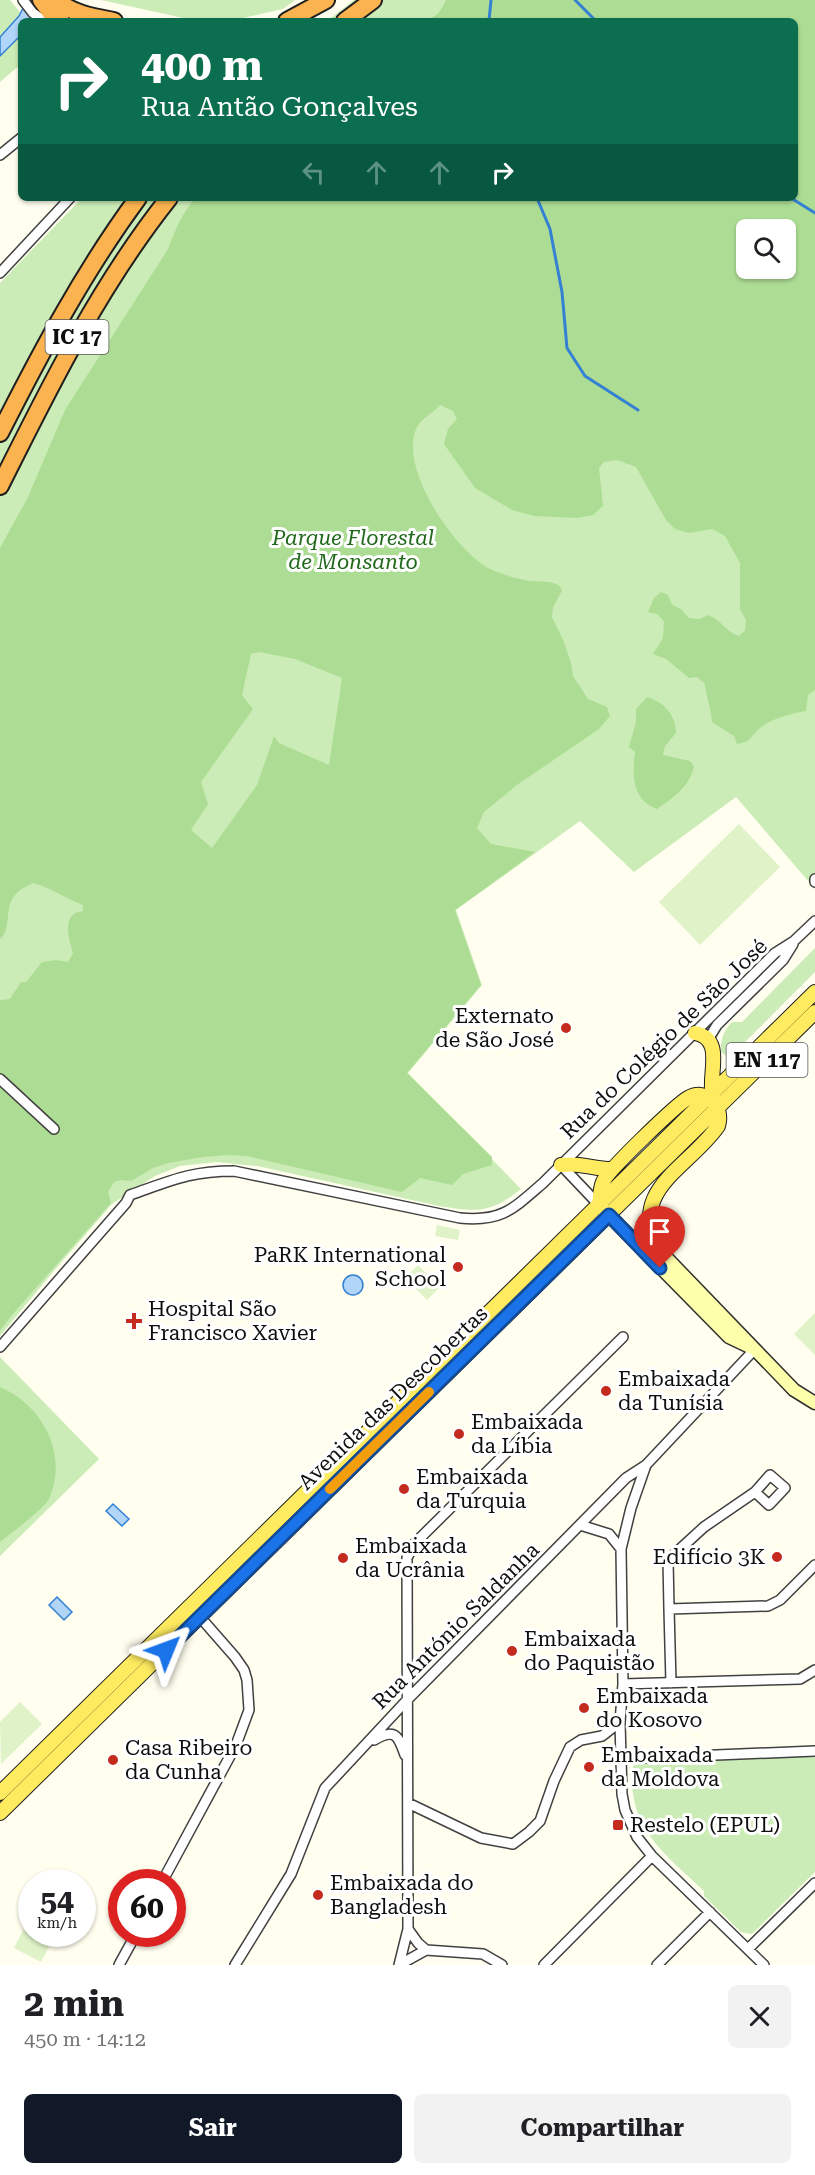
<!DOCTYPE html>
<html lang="pt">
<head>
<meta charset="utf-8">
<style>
  :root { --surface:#fff; --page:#f2f2f2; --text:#202124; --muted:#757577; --accent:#111827 }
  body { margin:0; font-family:"Roboto Serif",serif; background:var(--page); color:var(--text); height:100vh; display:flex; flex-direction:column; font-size:22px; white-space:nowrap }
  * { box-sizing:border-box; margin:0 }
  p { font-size:20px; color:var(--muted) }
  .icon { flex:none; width:33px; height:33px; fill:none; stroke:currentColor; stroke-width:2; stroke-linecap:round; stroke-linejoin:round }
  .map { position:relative; height:1965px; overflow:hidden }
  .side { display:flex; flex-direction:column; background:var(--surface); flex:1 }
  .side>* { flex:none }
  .top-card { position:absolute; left:18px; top:18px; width:780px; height:183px; border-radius:9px; box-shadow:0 2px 4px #0004; background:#0b6e4f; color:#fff; overflow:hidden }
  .buttons { position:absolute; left:736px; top:219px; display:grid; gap:12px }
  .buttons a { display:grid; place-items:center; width:60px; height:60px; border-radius:9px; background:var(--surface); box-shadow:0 2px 4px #0004; font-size:30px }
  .speed { position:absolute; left:18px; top:1869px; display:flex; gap:12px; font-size:30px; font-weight:700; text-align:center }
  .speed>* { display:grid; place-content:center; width:78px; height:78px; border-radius:50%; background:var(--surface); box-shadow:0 2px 4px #0004; line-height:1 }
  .speed small { font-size:15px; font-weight:400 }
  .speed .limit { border:9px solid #d22; background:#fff; color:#111 }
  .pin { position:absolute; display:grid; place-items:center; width:51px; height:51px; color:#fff; margin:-62px -26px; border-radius:50% 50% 50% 0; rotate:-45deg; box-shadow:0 0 6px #0007 }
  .pin .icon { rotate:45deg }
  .me { position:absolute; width:66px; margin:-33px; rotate:46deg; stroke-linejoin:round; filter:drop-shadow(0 0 4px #0008) }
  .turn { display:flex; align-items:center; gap:21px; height:126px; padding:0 24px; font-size:27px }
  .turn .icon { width:78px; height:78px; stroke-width:2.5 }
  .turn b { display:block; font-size:42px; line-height:51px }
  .lanes { display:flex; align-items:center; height:57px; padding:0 24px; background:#0003; justify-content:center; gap:30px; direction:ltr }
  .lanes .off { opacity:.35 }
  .round { display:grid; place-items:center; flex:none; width:63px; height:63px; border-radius:9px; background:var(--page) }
  .overview { display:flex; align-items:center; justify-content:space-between; height:102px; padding:0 24px }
  h1 { font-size:36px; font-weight:700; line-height:45px }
  .action { display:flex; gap:12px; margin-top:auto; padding:12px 24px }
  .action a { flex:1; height:69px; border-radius:9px; background:var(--accent); color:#fff; font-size:24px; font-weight:700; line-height:69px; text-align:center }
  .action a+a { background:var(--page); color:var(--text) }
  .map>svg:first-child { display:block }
  .green { fill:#cbecb6; fill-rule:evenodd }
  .forest { fill:#addd94; fill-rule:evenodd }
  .pitch { fill:#dff2c8 }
  .water { fill:#b0d5f9; stroke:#3481d4; stroke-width:1.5 }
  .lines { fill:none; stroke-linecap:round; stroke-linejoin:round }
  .stream { stroke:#3481d4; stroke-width:3 }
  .street-casing { stroke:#414141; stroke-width:12 }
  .secondary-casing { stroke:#303030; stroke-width:15 }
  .primary-casing { stroke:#1f1f1f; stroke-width:16 }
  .highway-casing { stroke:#1f1f1f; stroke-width:20 }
  .street { stroke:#fff; stroke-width:9 }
  .secondary { stroke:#feffaa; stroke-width:12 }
  .primary { stroke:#ffeb5f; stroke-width:14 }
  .highway { stroke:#fbb350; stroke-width:16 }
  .route-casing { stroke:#114b97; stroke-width:15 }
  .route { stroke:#1a73e8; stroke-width:10 }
  .slow { stroke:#f59e0b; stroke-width:10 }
  .poi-dot { fill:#c52a1e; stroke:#fff; stroke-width:2 }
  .labels { text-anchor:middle; stroke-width:6; stroke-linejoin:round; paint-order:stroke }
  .shield { fill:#fff; stroke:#565656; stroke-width:1.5 }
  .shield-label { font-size:20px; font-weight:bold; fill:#0e0e0e }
  .park-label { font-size:21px; font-style:italic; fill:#21691a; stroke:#fff }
  .poi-label { font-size:21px; fill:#0e0e0e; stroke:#fff; text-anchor:start }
  .street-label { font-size:21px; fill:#0e0e0e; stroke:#fff }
</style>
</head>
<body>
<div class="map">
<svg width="815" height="1965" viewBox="0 0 815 1965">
  <rect width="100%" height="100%" fill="#fffeef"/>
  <path class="green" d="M 0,0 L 10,0 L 27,21 L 21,21 L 21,64 L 0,82 Z
    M 101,0 L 295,0 L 283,9 L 230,21 L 197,21 Z
    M 354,0 L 815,0 L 815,889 L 736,797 L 634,872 L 580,821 L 456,910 L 482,985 L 408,1073 L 521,1189 C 490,1214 477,1212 439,1206 L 257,1166 L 217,1162 L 180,1166 L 155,1176 L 112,1204 L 52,1273 L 0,1336 L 0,283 L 82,198 L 795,198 L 795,21 L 320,21 L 331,18 ZM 747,230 L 786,230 L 786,268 L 747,268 Z
    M 815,948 L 815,972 L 733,1054 C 728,1056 725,1056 721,1052 C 720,1040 724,1030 732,1022 L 742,1022 Z
    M 0,1357 L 99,1459 L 0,1556 Z
    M 815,1756 L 815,1872 L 756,1930 L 752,1934 L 741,1932 L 704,1896 L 704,1891 C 679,1867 646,1842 636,1808 C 633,1797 632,1786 631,1775 L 629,1775 L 634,1765 L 639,1763 Z"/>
  <path class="forest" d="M 446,0 L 815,0 L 815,690 L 808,695 L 806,711 C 790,714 772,718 760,728 C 749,737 752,742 737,744 L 734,736 L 712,722 C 711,708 706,697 705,684 L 697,677 L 689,678 L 666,659 L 653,654 L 663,638 L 664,621 L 657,614 L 648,612 L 654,598 L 661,592 L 668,595 L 672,605 L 681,609 L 689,618 L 699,619 L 709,615 C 721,620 726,632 739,636 L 745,630 L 746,620 L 740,609 L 740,563 L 725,536 L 712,529 L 689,533 L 675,529 L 666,520 L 636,467 L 617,460 L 604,462 L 599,468 L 603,506 L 593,515 L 577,518 L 534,516 L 512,510 L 475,488 L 444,444 L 448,429 L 457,419 L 453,411 L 440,405 C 434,412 421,419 417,427 C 397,467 455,551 490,569 C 501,574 517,579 530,581 C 541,582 550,580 560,586 L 562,591 L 553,607 L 552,617 L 564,642 L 571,663 L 573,676 L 588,699 L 607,707 L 610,716 L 599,729 L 517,785 L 484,812 L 477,828 L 491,844 L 535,852 L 455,910 L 481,985 L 407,1073 L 492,1157 L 492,1165 L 463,1174 L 452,1185 L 420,1178 L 402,1192 L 247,1156 L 229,1155 L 203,1157 L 168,1163 L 153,1168 L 131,1181 L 121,1180 L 114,1182 L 108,1192 L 111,1203 L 12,1315 L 0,1331 L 0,1000 L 10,999 L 21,982 L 26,982 L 42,962 L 56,960 L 68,962 L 73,953 C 70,943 63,922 74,914 C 76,912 80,912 83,911 L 83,905 C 65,898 51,888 33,883 C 28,886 20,889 16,894 C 3,906 13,928 0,939 L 0,548 L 28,497 L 65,410 L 168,249 C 175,231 182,212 196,198 L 795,198 L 795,21 L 425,21 C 437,17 441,11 446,0 ZM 747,230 L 786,230 L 786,268 L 747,268 ZM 259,652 L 295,659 L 342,678 L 329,765 L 279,743 L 274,736 L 257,785 L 212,848 L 191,830 L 208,804 L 201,782 L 253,709 L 242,695 L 251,654 Z
    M 647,697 C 664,702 676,715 676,733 L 665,746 L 663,755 L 690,761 L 694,767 C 689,787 673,798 657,809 C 632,800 632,775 635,752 L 629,747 L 636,722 L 636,709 Z
    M 0,1387 C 42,1405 69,1454 49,1499 C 45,1508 10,1534 0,1542 Z"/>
  <path class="pitch" d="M 739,824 L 780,867 L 700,945 L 659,902 Z
    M 437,1225 L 460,1230 L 458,1240 L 435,1236 Z
    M 418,1265 L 440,1287 L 427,1300 L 405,1278 Z
    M 815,1313 L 815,1355 L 794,1334 Z
    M 20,1702 L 42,1724 L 1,1764 L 0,1722 Z
    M 31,1915 L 32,1934 L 56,1934 L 41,1962 L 14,1948 Z"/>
  <path class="water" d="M 27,0 L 39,0 L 31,21 L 21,21 L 21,35 L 0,56 L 0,37 L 19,16 Z
    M343 1285a10 10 0 1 1 20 0a10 10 0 1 1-20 0Z
    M 113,1504 L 129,1519 L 122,1526 L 106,1511 Z
    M 57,1597 L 72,1612 L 64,1620 L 49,1605 Z"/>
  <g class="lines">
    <path class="stream" d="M 575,0 L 596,21
      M 489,21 L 491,0
      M 537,198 L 550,229 L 562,292 L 567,348 L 585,376 L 638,410
      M 791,198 L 815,213"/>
    <defs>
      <path id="street" d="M 23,0 L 33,13 L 44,21
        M 0,155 L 21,138
        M 0,273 L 70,198
        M 815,879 L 815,882
        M 709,1038 L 717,1025 L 783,960 L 793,944
        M 0,1079 L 54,1129
        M 561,1165 L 599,1205
        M 0,1347 L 126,1203 L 130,1195 C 170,1181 190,1171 234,1171 L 460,1218 C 502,1222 513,1209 543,1183 L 775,953 L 794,941 L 815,921
        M 646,1465 L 631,1508 L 621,1549 L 623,1684 L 620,1722 L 622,1794 L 625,1810 L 637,1837 L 652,1856 L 764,1965
        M 770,1475 L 785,1488 L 769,1505 L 755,1492 Z
        M 580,1525 L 609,1534 L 621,1549
        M 669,1609 L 668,1560 L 704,1527 L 755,1492
        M 671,1683 L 669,1609 L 768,1606 L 780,1600 L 815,1565
        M 623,1684 L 800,1679 L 815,1670
        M 374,1740 C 395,1728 398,1735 405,1755
        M 621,1759 L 815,1751
        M 408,1803 L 481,1838 L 513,1844 L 529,1832 L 540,1821 L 554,1781 L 570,1747 L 581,1740 L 602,1736 L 620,1722
        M 162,1882 L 236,1745 L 249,1710 L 247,1680 L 244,1670 L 235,1657 L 200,1617
        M 748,1949 L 815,1883
        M 119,1965 L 136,1934
        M 235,1965 L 291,1874 L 325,1788 L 407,1700 L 626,1478 L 646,1465 L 755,1349
        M 399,1965 L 408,1929
        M 399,1965 L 426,1950
        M 502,1965 L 483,1954 L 426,1950 L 418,1943 L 408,1929 L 407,1558 L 414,1544 L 623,1337
        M 544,1965 L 652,1856
        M 657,1965 L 710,1912"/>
      <path id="secondary" d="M 602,1208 L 729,1337 L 750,1347
        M 661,1252 L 794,1390 L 815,1403"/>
      <path id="primary" d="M 695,1033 C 726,1039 707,1076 713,1097
        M 561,1165 C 579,1162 593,1169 612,1169
        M 599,1205 C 600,1198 600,1189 603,1182 C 606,1172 676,1105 688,1098 C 707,1087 724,1107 718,1126 C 689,1168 624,1191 661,1252
        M 0,1793 L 815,992
        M 0,1813 L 815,1012"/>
      <path id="highway" d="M 41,0 L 50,12 L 61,21
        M 56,0 C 73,14 93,17 114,21
        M 287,21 L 326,0
        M 345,21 L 373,0
        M 0,433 C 41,352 84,271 138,198
        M 0,486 C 50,386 99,286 169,198"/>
    </defs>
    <use href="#street" class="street-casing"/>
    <use href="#secondary" class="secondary-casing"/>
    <use href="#primary" class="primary-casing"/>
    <use href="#highway" class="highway-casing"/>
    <use href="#street" class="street"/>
    <use href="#secondary" class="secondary"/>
    <use href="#primary" class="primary"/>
    <use href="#highway" class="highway"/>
  </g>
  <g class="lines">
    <defs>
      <path id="route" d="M 166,1650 L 609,1215 L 660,1268"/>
    </defs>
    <use href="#route" class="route-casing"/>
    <use href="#route" class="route"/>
    <path class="slow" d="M 330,1489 L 429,1392"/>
  </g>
  <g class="poi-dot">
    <circle cx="566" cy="1028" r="6"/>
    <circle cx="458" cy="1267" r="6"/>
    <path d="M131 1312h6v6h6v6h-6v6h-6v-6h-6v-6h6z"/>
    <circle cx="606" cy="1391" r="6"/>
    <circle cx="459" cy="1434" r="6"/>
    <circle cx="404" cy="1489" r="6"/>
    <circle cx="777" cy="1557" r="6"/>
    <circle cx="343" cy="1558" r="6"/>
    <circle cx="512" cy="1651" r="6"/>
    <circle cx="584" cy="1708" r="6"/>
    <circle cx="113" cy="1760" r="6"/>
    <circle cx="589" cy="1767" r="6"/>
    <rect x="612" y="1819" width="12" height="12" rx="3"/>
    <circle cx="318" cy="1895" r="6"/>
  </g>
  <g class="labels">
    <g class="shield">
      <rect x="45.5" y="320" width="63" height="34" rx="4.5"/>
      <rect x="726.5" y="1043" width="81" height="34" rx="4.5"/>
    </g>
    <g class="shield-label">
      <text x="77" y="344">IC 17</text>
      <text x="767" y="1067">EN 117</text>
    </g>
    <g class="park-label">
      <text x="353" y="545">Parque Florestal<tspan x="353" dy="24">de Monsanto</tspan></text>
    </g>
    <g class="poi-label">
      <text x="554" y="1023" text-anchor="end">Externato<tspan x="554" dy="24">de São José</tspan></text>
      <text x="446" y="1262" text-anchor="end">PaRK International<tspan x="446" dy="24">School</tspan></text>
      <text x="148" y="1316">Hospital São<tspan x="148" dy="24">Francisco Xavier</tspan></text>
      <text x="618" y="1386">Embaixada<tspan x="618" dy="24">da Tunísia</tspan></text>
      <text x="471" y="1429">Embaixada<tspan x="471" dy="24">da Líbia</tspan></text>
      <text x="416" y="1484">Embaixada<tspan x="416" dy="24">da Turquia</tspan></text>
      <text x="355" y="1553">Embaixada<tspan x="355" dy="24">da Ucrânia</tspan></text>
      <text x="765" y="1564" text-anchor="end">Edifício 3K</text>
      <text x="524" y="1646">Embaixada<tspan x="524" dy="24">do Paquistão</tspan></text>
      <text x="596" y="1703">Embaixada<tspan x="596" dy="24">do Kosovo</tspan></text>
      <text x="125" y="1755">Casa Ribeiro<tspan x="125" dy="24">da Cunha</tspan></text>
      <text x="601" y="1762">Embaixada<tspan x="601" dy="24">da Moldova</tspan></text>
      <text x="630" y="1832">Restelo (EPUL)</text>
      <text x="330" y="1890">Embaixada do<tspan x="330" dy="24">Bangladesh</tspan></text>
    </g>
    <g class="street-label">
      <text transform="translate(664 1039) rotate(-44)" y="7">Rua do Colégio de São José</text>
      <text transform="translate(393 1398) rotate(-44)" y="7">Avenida das Descobertas</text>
      <text transform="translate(456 1626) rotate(-45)" y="7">Rua António Saldanha</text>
    </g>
  </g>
</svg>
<div class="buttons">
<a><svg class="icon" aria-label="search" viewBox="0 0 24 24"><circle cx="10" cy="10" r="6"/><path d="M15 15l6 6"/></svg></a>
</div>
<div class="speed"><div>54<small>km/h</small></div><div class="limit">60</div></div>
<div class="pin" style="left:660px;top:1268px;background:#d93025"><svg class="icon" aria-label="arrive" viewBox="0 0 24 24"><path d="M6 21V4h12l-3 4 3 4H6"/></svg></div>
<svg class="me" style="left:166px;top:1650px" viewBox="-20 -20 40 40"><path d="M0-17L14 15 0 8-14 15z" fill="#1a73e8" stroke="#fff" stroke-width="4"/></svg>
<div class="top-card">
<div class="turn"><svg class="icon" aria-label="right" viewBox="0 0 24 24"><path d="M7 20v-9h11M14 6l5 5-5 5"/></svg><div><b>400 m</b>Rua Antão Gonçalves</div></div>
<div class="lanes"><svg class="icon off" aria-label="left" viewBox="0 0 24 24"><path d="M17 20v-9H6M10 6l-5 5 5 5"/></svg><svg class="icon off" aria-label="ahead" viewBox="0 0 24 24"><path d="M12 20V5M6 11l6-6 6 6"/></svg><svg class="icon off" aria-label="ahead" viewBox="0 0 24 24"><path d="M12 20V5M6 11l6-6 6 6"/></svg><svg class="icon" aria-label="right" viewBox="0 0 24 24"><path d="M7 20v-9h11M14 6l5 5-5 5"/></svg></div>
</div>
</div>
<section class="side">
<div class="overview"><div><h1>2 min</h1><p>450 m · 14:12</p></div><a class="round"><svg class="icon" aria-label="close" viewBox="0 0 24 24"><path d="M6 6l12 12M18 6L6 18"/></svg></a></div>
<div class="action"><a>Sair</a><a>Compartilhar</a></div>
</section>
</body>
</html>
